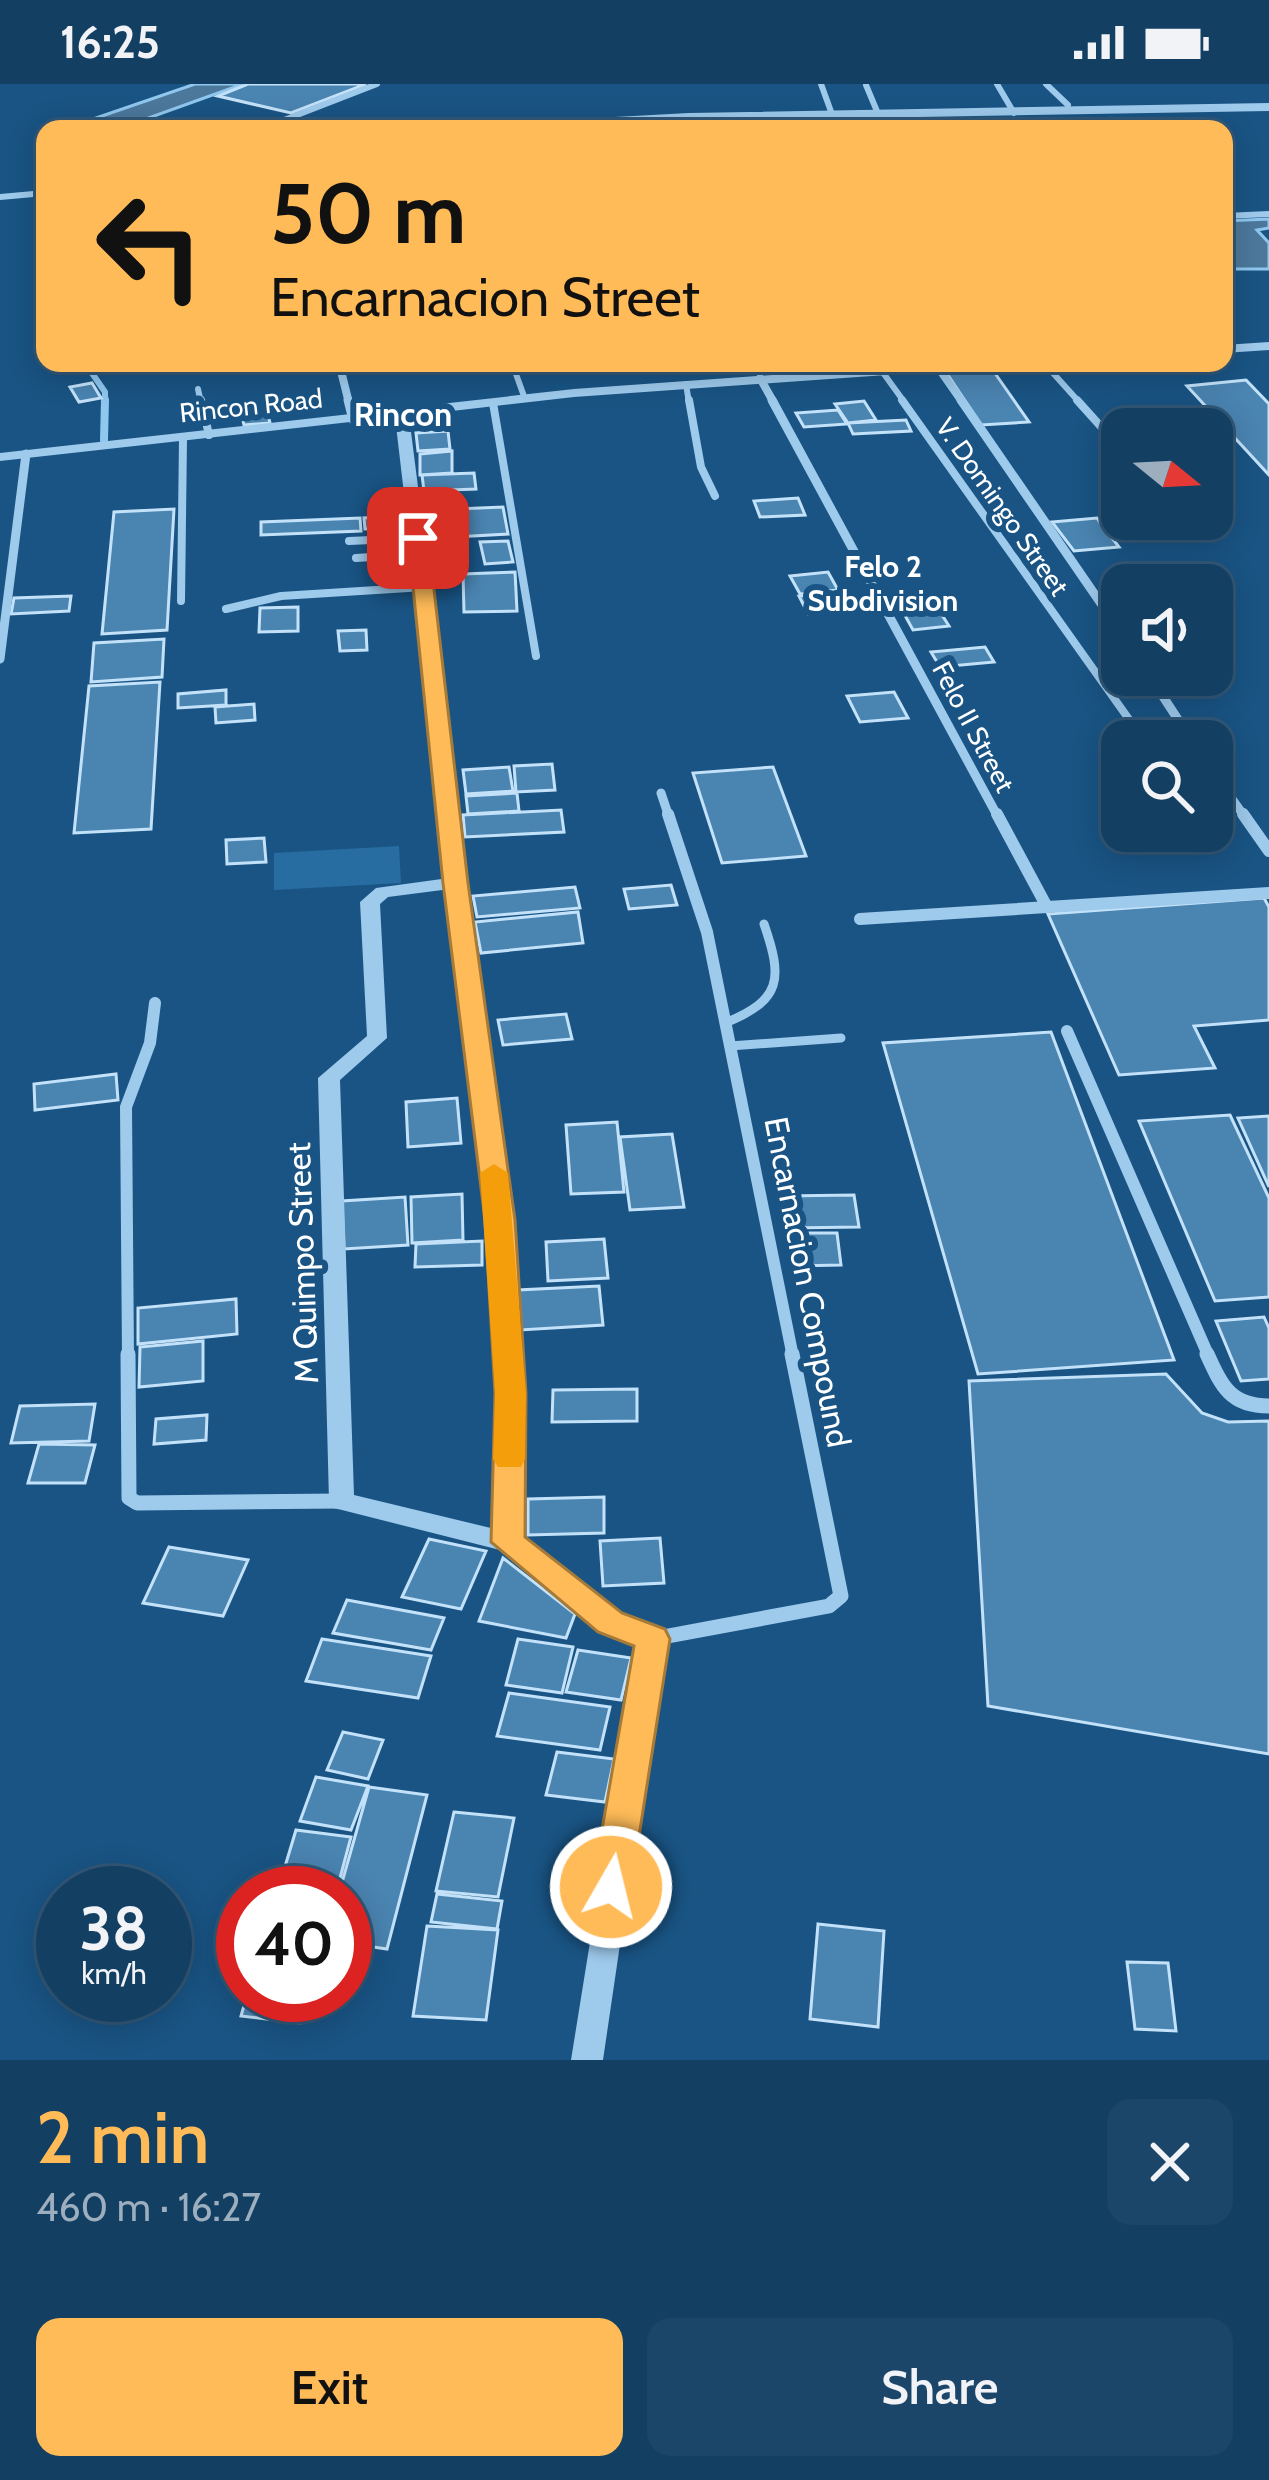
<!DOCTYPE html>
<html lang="en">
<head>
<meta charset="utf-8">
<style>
  :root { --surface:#133f63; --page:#1c4669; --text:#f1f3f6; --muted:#9dafbe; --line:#325878; --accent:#ffbb58 }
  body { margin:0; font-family:Cabin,sans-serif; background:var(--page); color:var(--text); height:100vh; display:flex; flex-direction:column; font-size:45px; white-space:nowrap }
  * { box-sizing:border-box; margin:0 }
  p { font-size:39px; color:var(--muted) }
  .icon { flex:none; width:66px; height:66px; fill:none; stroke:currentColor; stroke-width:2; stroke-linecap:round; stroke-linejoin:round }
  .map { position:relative; height:1976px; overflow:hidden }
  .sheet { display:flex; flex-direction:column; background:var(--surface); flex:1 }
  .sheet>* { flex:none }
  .banner { position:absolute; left:36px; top:36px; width:1197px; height:252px; border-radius:24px; box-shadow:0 6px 30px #0003,0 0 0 3px var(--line); background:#ffbb58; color:#111; overflow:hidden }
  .needle { width:78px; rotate:108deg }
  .fabs { position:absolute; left:1101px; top:324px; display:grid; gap:24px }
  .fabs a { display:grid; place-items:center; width:132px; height:132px; border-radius:24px; background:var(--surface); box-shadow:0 6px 30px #0003,0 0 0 3px var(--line); font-size:60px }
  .speed { position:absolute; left:36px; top:1782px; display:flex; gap:24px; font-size:60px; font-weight:700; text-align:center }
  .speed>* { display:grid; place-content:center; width:156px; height:156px; border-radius:50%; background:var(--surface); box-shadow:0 6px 30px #0003,0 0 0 3px var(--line); line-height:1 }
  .speed small { font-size:30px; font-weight:400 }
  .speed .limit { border:18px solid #d22; background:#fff; color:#111 }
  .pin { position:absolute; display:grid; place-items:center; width:102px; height:102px; color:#fff; margin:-51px; border-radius:24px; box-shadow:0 6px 18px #0006 }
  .me { position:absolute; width:132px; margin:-66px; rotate:8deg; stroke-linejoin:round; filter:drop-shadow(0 0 9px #0008) }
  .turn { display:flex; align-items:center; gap:42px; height:252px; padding:0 36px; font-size:54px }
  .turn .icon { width:156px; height:156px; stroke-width:2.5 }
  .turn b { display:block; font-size:84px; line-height:102px }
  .round { display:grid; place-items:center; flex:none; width:126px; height:126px; border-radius:24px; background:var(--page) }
  .headline { display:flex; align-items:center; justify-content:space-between; height:204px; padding:0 36px }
  h1 { font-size:72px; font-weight:600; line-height:90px; color:var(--accent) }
  .button { display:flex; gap:24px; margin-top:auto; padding:24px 36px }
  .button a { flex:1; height:138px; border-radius:24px; background:var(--accent); color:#111; font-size:48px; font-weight:600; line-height:138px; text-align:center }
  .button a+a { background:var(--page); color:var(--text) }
  .status { display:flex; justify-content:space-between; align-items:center; height:84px; padding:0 60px; background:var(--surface); direction:ltr }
  .status svg { height:33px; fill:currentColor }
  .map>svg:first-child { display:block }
  .green { fill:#276da1 }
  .water { fill:#4c789c; stroke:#90c7ee; stroke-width:3 }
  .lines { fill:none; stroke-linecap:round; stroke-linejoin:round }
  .stream-far1 { stroke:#90c7ee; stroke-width:6 }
  .stream { stroke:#90c7ee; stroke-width:8 }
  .building { fill:#4a84b1; stroke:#c3e2f9; stroke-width:3 }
  .service-far2 { stroke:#9ecaec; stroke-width:6 }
  .service-far1 { stroke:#9ecaec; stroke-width:8 }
  .service { stroke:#9ecaec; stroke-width:9 }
  .pedestrian { stroke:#9ecaec; stroke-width:6 }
  .minor-far3 { stroke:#9ecaec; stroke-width:8 }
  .minor-far2 { stroke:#9ecaec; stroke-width:9 }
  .minor-far1 { stroke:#9ecaec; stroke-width:12 }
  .minor { stroke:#9ecaec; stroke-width:15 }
  .tertiary { fill:#9ecaec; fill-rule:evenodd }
  .route { fill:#ffbb58; stroke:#a67a39; stroke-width:3 }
  .slow { fill:#f59e0b }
  .labels { text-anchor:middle; stroke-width:12; stroke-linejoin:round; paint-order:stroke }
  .far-street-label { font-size:27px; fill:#fff; stroke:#195484 }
  .far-neighbourhood-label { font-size:30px; font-weight:bold; fill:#fff; stroke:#195484 }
  .far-quarter-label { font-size:33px; font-weight:bold; fill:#fff; stroke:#195484 }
  .street-label { font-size:33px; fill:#fff; stroke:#195484 }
</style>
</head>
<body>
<div class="status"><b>16:25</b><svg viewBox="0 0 49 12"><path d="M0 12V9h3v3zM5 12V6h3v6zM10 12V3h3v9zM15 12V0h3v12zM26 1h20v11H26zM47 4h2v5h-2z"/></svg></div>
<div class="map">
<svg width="1269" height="1976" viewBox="0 0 1269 1976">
  <rect width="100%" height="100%" fill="#195484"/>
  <path class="green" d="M 399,762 L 401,799 L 274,806 L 274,769 Z"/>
  <path class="water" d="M 195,0 L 243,0 L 118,45 L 64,45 Z
    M 1269,135 L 1269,144 L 1257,146 L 1269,159 L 1269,185 L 1224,185 L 1224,137 Z"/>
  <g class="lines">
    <path class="stream-far1" d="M 85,279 L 105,308 L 105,319"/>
    <path class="stream" d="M 104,356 L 105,316"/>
  </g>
  <path class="building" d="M 248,0 L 366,0 L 291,29 L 218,12 Z
    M 992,285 L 1029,338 L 981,341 L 946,288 Z
    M 1246,296 L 1269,320 L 1269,391 L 1187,302 Z
    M 92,299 L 101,314 L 79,318 L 70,303 Z
    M 864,317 L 876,336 L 848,339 L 835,320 Z
    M 838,326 L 847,340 L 804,343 L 796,329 Z
    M 267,327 L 270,339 L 244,341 L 241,329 Z
    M 906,336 L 911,347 L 853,350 L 848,339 Z
    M 448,347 L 450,365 L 418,367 L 416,349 Z
    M 452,367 L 452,389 L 420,391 L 420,370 Z
    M 474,389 L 476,405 L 424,407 L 422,391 Z
    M 798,414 L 805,431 L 760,433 L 754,417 Z
    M 503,423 L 508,450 L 437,454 L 433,426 Z
    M 174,425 L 167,546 L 102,550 L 114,428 Z
    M 398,432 L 399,444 L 365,445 L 364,434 Z
    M 360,434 L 361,447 L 261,451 L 261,438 Z
    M 1097,434 L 1119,463 L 1074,467 L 1052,438 Z
    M 508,457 L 513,478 L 485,480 L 480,458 Z
    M 515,488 L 517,527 L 464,528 L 463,490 Z
    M 828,488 L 838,506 L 800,510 L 790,492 Z
    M 842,508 L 851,526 L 808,530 L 799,512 Z
    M 71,512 L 69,527 L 11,530 L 14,514 Z
    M 298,523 L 298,547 L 259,548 L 260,524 Z
    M 937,523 L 949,542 L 913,546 L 902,526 Z
    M 366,546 L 367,566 L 340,567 L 338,547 Z
    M 164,555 L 162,593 L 91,598 L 94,559 Z
    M 985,563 L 994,578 L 940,583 L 931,568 Z
    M 160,598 L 151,745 L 74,749 L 89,602 Z
    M 226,606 L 226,621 L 178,624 L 178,610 Z
    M 894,608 L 908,634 L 860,638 L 847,612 Z
    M 254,620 L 255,636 L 216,639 L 215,623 Z
    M 552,680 L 555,706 L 516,708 L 514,682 Z
    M 509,683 L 513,707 L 466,710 L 463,686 Z
    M 773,683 L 806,772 L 722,779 L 693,689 Z
    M 517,709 L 519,727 L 468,730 L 466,712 Z
    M 561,726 L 564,748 L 465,753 L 463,731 Z
    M 264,754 L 266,778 L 227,780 L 226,756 Z
    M 671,801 L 677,821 L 629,825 L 624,805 Z
    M 575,803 L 580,824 L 477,833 L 473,812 Z
    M 1264,814 L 1269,823 L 1269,936 L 1194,942 L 1215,984 L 1119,991 L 1048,830 Z
    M 578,828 L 583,859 L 481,869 L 475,838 Z
    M 566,930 L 572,955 L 503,961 L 498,936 Z
    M 1051,948 L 1174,1276 L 978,1290 L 883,959 Z
    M 116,990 L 118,1016 L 35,1026 L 34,1000 Z
    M 457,1014 L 461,1059 L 408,1063 L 406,1018 Z
    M 1230,1031 L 1269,1114 L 1269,1213 L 1215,1217 L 1139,1037 Z
    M 1269,1032 L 1269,1103 L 1238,1034 Z
    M 617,1038 L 624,1108 L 571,1110 L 566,1041 Z
    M 672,1050 L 684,1123 L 630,1126 L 620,1053 Z
    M 462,1110 L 463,1156 L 412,1159 L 411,1113 Z
    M 854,1111 L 859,1143 L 788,1144 L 784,1112 Z
    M 405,1113 L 408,1161 L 344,1165 L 342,1117 Z
    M 789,1149 L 837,1149 L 841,1181 L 792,1182 Z
    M 604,1155 L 608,1194 L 548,1197 L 546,1158 Z
    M 482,1157 L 482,1181 L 415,1183 L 416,1160 Z
    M 599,1202 L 603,1241 L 520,1246 L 518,1206 Z
    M 236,1215 L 237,1250 L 138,1260 L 138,1224 Z
    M 1264,1233 L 1269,1244 L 1269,1295 L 1241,1297 L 1216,1237 Z
    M 203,1257 L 203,1297 L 139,1303 L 140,1263 Z
    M 1166,1290 L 1202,1329 L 1228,1338 L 1269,1337 L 1269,1670 L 988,1622 L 969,1297 Z
    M 637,1305 L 637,1337 L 552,1338 L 553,1306 Z
    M 95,1320 L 89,1357 L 11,1359 L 20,1322 Z
    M 207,1331 L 206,1356 L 154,1360 L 156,1335 Z
    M 39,1360 L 95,1361 L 85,1399 L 28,1399 Z
    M 604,1413 L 604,1449 L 528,1451 L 528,1415 Z
    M 660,1454 L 664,1499 L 603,1502 L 600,1457 Z
    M 429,1455 L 486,1467 L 461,1525 L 402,1513 Z
    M 169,1463 L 248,1476 L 223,1532 L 143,1519 Z
    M 503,1474 L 575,1530 L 566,1554 L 479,1537 Z
    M 347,1516 L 444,1534 L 431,1566 L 333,1549 Z
    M 322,1555 L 431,1572 L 418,1614 L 306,1597 Z
    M 518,1555 L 573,1563 L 562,1609 L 506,1601 Z
    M 578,1566 L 631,1574 L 621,1616 L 566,1608 Z
    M 509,1609 L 610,1623 L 600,1666 L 497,1652 Z
    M 343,1648 L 383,1656 L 368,1695 L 327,1686 Z
    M 557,1668 L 614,1675 L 605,1718 L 546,1711 Z
    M 316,1693 L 368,1702 L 351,1746 L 300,1737 Z
    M 369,1703 L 427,1711 L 387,1865 L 345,1859 L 345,1809 L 339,1809 Z
    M 454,1728 L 514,1734 L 498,1813 L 436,1807 Z
    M 296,1746 L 351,1753 L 336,1809 L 277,1809 Z
    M 437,1810 L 502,1817 L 497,1845 L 431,1838 Z
    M 818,1840 L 884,1847 L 878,1943 L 810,1935 Z
    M 427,1842 L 498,1846 L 486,1936 L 413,1932 Z
    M 1127,1878 L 1168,1879 L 1176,1947 L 1135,1945 Z
    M 247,1911 L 308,1911 L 300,1939 L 241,1932 Z"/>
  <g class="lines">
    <path class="service-far2" d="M 1046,0 L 1068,21
      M 261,45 L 377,0
      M 882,45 L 891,39
      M 1106,45 L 1111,36
      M 0,113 L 45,109
      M 1224,132 L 1269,130
      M 512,279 L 525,315
      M 876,279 L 905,319
      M 1044,279 L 1080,319
      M 686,300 L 689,319
      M 198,305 L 201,319"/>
    <path class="service-far1" d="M 201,316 L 209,351
      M 689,316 L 701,383 L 715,412
      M 902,316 L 1138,648
      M 1077,316 L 1122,366
      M 493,319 L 536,572
      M 1199,435 L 1209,443
      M 349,457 L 417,454
      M 356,474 L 419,470
      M 181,517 L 183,354
      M 226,525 L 281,512 L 424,503"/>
    <path class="service" d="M 725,939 C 782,916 783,895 764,840
      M 730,962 L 841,954"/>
    <path class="pedestrian" d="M 821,0 L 833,33
      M 997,0 L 1014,29
      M 866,1 L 879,32"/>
    <path class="minor-far3" d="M 592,45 L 597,38 L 689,33 L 1269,23
      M 339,279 L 349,319
      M 935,279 L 963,319
      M 760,294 L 774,319"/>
    <path class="minor-far2" d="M 348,316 L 353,336
      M 772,316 L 998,733
      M 961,316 L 1122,550
      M 0,575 L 26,370
      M 1149,591 L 1192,657
      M 1212,687 L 1245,733
      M 661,709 L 669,733"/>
    <path class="minor-far1" d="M 668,730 L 707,848 L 793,1273
      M 997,730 L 1047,823
      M 1243,730 L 1269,767
      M 860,835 L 1269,809
      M 1067,947 L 1209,1273
      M 128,1273 L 126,1023 L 150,959 L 155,919"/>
    <path class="minor" d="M 128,1270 L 129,1414 L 137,1419 L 341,1417
      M 1207,1270 C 1222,1303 1231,1322 1269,1322
      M 652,1555 L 829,1522 L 841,1512 L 792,1270"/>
    <path class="tertiary" d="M 1269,258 L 1269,266 L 1224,269 L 1224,261 Z
      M 942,279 L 1007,279 L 1000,283 L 574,313 L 409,332 L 511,1136 L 522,1309 L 521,1454 L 619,1531 L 661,1548 L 665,1555 L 603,1976 L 571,1976 L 638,1560 L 601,1545 L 500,1466 L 342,1426 L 333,1424 L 329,1417 L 318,994 L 367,952 L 360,818 L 376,804 L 449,794 L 395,333 L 0,377 L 0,369 L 574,305 ZM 450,805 L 489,1136 L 498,1309 L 495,1445 L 354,1411 L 340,996 L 387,954 L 380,820 L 388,813 Z"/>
  </g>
  <path class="route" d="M 418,448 L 428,454 L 468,799 L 515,1136 L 526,1309 L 525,1453 L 622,1529 L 665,1545 L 670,1555 L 631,1803 L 625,1815 L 611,1819 L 598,1815 L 592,1803 L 634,1562 L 598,1548 L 491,1458 L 495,1309 L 485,1136 L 443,799 L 408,454 Z"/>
  <path class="slow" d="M 494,1080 L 508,1089 L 526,1309 L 525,1375 L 521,1383 L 498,1383 L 493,1375 L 495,1309 L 480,1089 Z"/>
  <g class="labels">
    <g class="far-street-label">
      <text transform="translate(251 322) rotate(-6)" y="9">Rincon Road</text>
      <text transform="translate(1002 423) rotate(55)" y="9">V. Domingo Street</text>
      <text transform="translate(973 643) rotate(62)" y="9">Felo II Street</text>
    </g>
    <g class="far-neighbourhood-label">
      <text x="883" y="493">Felo 2<tspan x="883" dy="34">Subdivision</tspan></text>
    </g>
    <g class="far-quarter-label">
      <text x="403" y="342">Rincon</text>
    </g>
    <g class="street-label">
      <text transform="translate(302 1179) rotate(-92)" y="12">M Quimpo Street</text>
      <text transform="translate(808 1198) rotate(79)" y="12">Encarnacion Compound</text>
    </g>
  </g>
</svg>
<div class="fabs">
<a><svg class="needle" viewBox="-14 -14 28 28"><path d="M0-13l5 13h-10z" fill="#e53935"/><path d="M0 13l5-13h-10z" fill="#9dafbe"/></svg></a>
<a><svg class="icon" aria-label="sound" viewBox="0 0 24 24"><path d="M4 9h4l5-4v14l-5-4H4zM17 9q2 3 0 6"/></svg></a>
<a><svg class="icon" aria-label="search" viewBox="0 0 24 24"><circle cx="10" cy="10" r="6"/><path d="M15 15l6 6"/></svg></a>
</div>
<div class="speed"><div>38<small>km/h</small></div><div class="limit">40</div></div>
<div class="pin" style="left:418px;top:454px;background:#d93025"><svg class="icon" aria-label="arrive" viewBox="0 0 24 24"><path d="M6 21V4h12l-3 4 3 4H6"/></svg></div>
<svg class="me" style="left:611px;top:1803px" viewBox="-20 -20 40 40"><circle r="17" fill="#ffbb58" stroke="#fff" stroke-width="3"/><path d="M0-11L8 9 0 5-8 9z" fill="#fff"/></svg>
<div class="banner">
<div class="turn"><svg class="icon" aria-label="left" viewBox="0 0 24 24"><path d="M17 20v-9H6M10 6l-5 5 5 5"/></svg><div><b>50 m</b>Encarnacion Street</div></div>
</div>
</div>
<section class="sheet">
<div class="headline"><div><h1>2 min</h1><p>460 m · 16:27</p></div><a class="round"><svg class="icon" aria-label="close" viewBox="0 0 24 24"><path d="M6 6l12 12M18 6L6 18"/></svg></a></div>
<div class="button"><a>Exit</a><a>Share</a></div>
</section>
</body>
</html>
